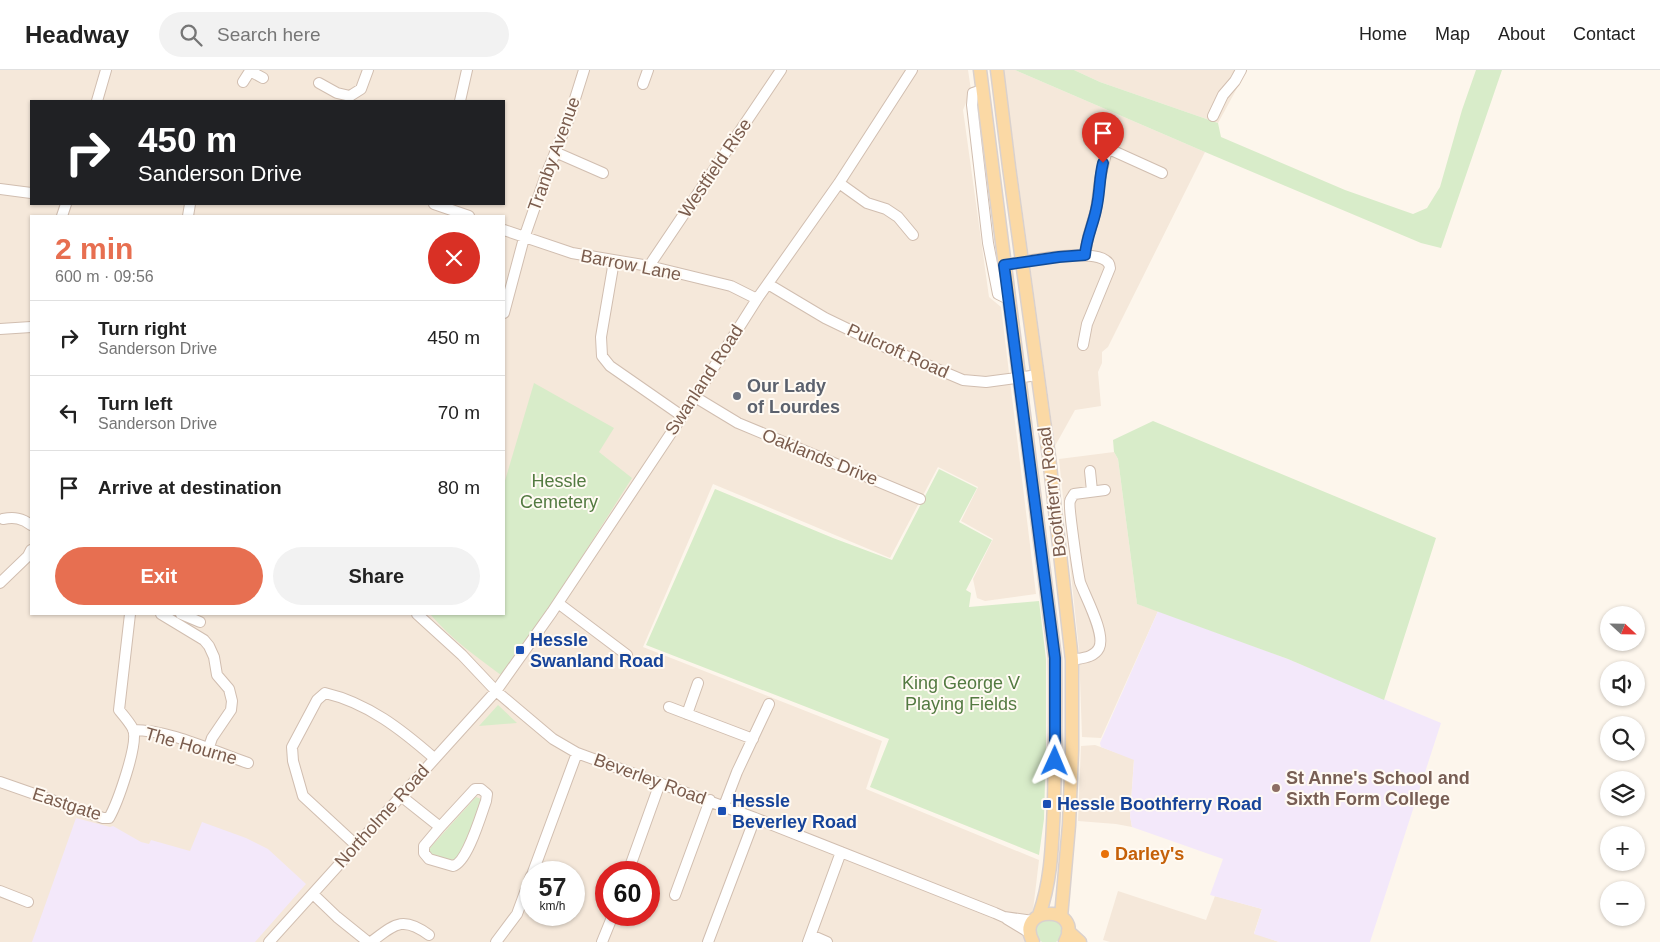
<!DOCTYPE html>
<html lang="en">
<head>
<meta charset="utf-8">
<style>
  :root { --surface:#fff; --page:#f2f2f2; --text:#222; --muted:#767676; --line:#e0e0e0; --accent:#e76f51 }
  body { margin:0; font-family:Helvetica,sans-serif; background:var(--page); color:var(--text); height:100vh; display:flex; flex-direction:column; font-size:19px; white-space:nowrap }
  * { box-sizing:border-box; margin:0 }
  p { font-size:16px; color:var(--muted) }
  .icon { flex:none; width:28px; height:28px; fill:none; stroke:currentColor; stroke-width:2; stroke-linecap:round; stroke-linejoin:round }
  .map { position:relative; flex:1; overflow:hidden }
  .details { position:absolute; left:30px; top:145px; width:475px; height:400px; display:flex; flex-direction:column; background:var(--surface); border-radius:0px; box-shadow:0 1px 4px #0004 }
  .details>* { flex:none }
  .banner { position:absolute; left:30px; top:30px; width:475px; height:105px; border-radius:0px; box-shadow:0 1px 4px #0004; background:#202124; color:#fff; overflow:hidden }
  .needle { width:32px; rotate:112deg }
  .controls { position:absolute; left:1600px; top:536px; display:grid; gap:10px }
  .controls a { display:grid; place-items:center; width:45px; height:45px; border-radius:50%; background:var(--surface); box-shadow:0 1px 4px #0004; font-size:25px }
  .speed { position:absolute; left:520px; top:791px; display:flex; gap:10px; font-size:25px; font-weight:700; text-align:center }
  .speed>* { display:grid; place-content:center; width:65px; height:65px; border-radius:50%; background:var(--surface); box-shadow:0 1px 4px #0004; line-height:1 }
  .speed small { font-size:12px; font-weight:400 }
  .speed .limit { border:8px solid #d22; background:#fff; color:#111 }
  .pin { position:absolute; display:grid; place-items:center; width:42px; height:42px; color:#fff; margin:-51px -21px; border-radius:50% 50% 50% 0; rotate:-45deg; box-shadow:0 0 5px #0007 }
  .pin .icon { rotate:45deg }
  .me { position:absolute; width:55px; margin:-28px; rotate:1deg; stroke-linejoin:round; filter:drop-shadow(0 0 4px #0008) }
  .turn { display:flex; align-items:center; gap:18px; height:105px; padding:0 25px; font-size:22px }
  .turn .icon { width:65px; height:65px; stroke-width:2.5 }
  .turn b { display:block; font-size:35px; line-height:42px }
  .round { display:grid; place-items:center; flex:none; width:52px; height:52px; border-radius:26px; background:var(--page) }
  .head { display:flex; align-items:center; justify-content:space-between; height:85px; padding:0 25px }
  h1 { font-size:30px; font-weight:700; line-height:38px; color:var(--accent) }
  .cta { display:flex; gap:10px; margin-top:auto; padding:10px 25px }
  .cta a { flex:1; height:58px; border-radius:30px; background:var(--accent); color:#fff; font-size:20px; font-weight:700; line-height:58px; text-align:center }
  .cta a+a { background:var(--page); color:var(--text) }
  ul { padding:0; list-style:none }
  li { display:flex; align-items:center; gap:15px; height:75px; padding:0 25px; border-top:1px solid var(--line) }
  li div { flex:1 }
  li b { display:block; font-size:19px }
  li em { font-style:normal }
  header { display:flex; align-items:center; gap:30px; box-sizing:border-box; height:70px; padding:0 25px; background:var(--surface); border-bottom:1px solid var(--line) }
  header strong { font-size:24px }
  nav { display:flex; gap:28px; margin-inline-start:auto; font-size:18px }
  .search { width:350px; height:45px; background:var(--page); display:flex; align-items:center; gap:12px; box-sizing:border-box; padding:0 18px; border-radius:28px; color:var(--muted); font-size:19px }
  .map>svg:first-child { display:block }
  .residential { fill:#f5e8da; fill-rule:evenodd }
  .education { fill:#f3e8fa }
  .green { fill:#d8ecc9 }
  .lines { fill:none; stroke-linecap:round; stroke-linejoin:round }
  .minor-casing { stroke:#d1beb0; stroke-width:12 }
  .major-casing { stroke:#dad1cd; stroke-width:15 }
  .minor { stroke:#fff; stroke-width:10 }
  .major { stroke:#fbd9a5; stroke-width:12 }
  .route-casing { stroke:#114b97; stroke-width:12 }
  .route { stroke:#1a73e8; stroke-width:9 }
  .worship-dot { fill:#6b7280; stroke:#fffaf3; stroke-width:2 }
  .transit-dot { fill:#1a4fb4; stroke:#fffaf3; stroke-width:2 }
  .education-dot { fill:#8d6e63; stroke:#fffaf3; stroke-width:2 }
  .food-dot { fill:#e8710a; stroke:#fffaf3; stroke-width:2 }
  .labels { text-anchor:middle; stroke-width:4; stroke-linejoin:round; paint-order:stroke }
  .street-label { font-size:18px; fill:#7a5c4d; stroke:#fffaf3 }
  .worship-label { font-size:18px; font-weight:bold; fill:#5b616d; stroke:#fffaf3; text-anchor:start }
  .park-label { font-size:18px; fill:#537a41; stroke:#fffaf3 }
  .transit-label { font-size:18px; font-weight:bold; fill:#164399; stroke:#fffaf3; text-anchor:start }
  .education-label { font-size:18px; font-weight:bold; fill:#785e54; stroke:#fffaf3; text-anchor:start }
  .food-label { font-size:18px; font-weight:bold; fill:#c56008; stroke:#fffaf3; text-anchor:start }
</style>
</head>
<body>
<header>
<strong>Headway</strong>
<div class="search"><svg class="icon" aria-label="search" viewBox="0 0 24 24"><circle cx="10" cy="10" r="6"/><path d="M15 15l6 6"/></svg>Search here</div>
<nav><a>Home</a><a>Map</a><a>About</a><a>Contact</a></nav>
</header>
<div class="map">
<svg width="1660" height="872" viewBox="0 0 1660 872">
  <rect width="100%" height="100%" fill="#fdf6ec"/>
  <path class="residential" d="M 0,0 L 968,0 L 971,20 L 963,40 L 989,227 L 1001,237 L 1036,524 L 985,531 L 977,528 L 973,509 L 993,469 L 961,451 L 978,417 L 938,397 L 890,488 L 713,414 L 643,577 L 882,671 L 866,719 L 1039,790 L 1033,840 L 1022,855 L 1025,872 L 0,872 ZM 31,31 L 504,31 L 504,134 L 31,134 ZM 31,146 L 504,146 L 504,544 L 31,544 ZM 531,802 L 574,802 L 574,845 L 531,845 ZM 606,802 L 649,802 L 649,845 L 606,845 Z
    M 1003,0 L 1015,0 L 1205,82 L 1108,277 L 1102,282 L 1102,293 L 1098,302 L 1101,336 L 1075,340 L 1055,376 Z
    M 1074,0 L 1247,0 L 1218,53 L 1100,12 Z
    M 1114,382 L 1118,389 L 1137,534 L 1158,541 L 1101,668 L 1082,667 L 1079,580 L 1059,389 Z
    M 1095,675 L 1134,689 L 1130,746 L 1132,757 L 1116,754 L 1078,751 L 1081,676 Z
    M 1118,821 L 1206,850 L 1215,826 L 1262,839 L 1254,863 L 1279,872 L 1110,872 L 1103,870 Z"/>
  <path class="education" d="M 1158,541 L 1288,589 L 1441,653 L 1370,872 L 1279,872 L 1254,864 L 1262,839 L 1210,825 L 1223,789 L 1132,757 L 1130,746 L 1134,690 L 1101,677 L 1100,673 Z
    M 76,748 L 110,757 L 113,756 L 141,772 L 149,774 L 151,770 L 190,781 L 202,752 L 246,768 L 268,779 L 306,814 L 255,872 L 32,872 Z"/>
  <path class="green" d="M 1015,0 L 1074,0 L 1100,12 L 1218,53 L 1221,67 L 1345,120 L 1413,144 L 1427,138 L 1440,117 L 1462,40 L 1476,0 L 1502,0 L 1441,178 L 1421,173 L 1205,82 Z
    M 534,313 L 614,358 L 599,382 L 632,408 L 505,608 C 478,588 451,569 430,544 L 504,544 L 504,414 Z
    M 1153,351 L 1436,468 L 1384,630 L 1288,589 L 1137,534 L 1118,389 L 1114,382 L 1113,370 Z
    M 939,399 L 977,418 L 959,452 L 992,470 L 966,520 L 971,523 L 969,537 L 1039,531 L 1046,589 L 1046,674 L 1044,749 L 1039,785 L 870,717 L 889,669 L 646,575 L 715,419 L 833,468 L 892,490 Z
    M 498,635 L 517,653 L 479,656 Z
    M 476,727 L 481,729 L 481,735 L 459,788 L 454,793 L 429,787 L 429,779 Z
    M1036 861a13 13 0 1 1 26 0a13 13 0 1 1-26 0Z"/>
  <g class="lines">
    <defs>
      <path id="minor" d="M 243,12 L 250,1 L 263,8
        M 319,13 L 337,23 L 350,26 L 361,19 L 368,0
        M 643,14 L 648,0
        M 982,20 L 973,23 L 972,35 L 988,173 L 998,224 L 1008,229
        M 97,31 L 106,0
        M 460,31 L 467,0
        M 1213,46 L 1223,25 L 1235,11 L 1241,0
        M 1089,70 L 1162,103
        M 555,82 L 603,103
        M 839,113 L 867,133 L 886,139 L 898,147 L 913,165
        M 0,119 L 31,123
        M 434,134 L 469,146
        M 62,146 L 66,134
        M 188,146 L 190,134
        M 504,160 L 572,183 L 649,196 L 731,216 L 757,229
        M 1085,185 L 1088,167 L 1096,140 L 1100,109 L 1107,79
        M 614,191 L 601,267 L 602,286 L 610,296 L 682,346
        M 1004,195 C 1022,192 1109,173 1110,198 L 1087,254 L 1083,275
        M 649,196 L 781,0
        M 768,214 L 825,248 L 885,277 L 963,310 L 986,312 L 1038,305
        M 504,243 L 524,168 L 546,105 L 568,51 L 584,0
        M 0,259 L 31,257
        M 695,327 L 738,353 L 920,429
        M 1090,401 L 1092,421
        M 3,449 C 14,447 22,448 31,455
        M 0,513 L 28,486 L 31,480
        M 558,533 L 627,585
        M 161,544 L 204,570 L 209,576 L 214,587 L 217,605 L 229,619 L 232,631 L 231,640 L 212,668 L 208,680
        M 181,544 L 200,552
        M 417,544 L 462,585 L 496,621 L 553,669 L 577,683 L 755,748 L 995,843 L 1004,847 L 1033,851
        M 1072,590 C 1081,588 1094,588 1099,578 C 1106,564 1085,526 1080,512 C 1078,503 1068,436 1070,431 C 1071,428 1073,426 1074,424 L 1105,420
        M 669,637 L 753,669
        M 687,644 L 698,613
        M 133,660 C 171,660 212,681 248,693
        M 0,712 L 103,748 L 109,748 C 117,734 139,674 133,659 C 130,653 124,646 119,640 L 130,544
        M 401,726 L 440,757 L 475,719 L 481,719 L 487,724 L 486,731 C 481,745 467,793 453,796 L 429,789 L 424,783 L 424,776 L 440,757
        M 724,736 L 737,702 L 769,634
        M 356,775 L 303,726 L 293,691 L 292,677 L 317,630 L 325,623 C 368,633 402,660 434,688
        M 533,802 L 577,683
        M 628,802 L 660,713
        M 0,821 L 28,832
        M 313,824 L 337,847 L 368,872
        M 675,825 L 710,730
        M 1007,849 L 1030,863
        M 811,865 L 827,872
        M 269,872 L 496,621 L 552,542 L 695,327 L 757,229 L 839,113 L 912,0
        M 371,872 C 394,855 402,845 429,865
        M 496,872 L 517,844 L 531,806
        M 602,872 L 613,845
        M 708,872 L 755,748
        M 808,872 L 841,782"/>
      <path id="major" d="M 980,0 L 1055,588 C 1056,637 1055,685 1054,734 C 1052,772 1052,809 1039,845
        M 997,0 L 1009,97 L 1049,387 L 1072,590 L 1072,680 L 1069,755 L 1061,847
        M 1068,861 L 1080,872
        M 1033,872 C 1013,835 1085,834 1065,872"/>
    </defs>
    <use href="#minor" class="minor-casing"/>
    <use href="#major" class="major-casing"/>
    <use href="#minor" class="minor"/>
    <use href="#major" class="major"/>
  </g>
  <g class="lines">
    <defs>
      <path id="route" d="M 1055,691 L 1055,588 L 1004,195 L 1059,187 L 1085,185 C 1086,169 1093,155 1096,140 C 1100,124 1099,109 1103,93"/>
    </defs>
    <use href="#route" class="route-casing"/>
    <use href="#route" class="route"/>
  </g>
  <circle class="worship-dot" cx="737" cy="326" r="5"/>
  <g class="transit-dot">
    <rect x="515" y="575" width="10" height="10" rx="2.5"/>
    <rect x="1042" y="729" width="10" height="10" rx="2.5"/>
    <rect x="717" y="736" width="10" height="10" rx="2.5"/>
  </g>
  <circle class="education-dot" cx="1276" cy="718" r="5"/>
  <circle class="food-dot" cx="1105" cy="784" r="5"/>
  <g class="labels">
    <g class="street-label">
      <text transform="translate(554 84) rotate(-70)" y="6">Tranby Avenue</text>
      <text transform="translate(715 98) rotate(-56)" y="6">Westfield Rise</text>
      <text transform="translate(631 195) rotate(11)" y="6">Barrow Lane</text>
      <text transform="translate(898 281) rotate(24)" y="6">Pulcroft Road</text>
      <text transform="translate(704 310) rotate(-57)" y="6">Swanland Road</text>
      <text transform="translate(820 387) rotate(22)" y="6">Oaklands Drive</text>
      <text transform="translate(1052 422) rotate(-97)" y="6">Boothferry Road</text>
      <text transform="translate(191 676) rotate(16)" y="6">The Hourne</text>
      <text transform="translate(650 709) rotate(20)" y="6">Beverley Road</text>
      <text transform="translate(67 734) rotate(18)" y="6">Eastgate</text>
      <text transform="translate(382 746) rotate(-48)" y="6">Northolme Road</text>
    </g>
    <g class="worship-label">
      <text x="747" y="322">Our Lady<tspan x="747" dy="21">of Lourdes</tspan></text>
    </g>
    <g class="park-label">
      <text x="559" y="417">Hessle<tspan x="559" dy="21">Cemetery</tspan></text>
      <text x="961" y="619">King George V<tspan x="961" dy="21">Playing Fields</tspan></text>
    </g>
    <g class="transit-label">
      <text x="530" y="576">Hessle<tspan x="530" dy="21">Swanland Road</tspan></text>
      <text x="732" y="737">Hessle<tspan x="732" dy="21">Beverley Road</tspan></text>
      <text x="1057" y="740">Hessle Boothferry Road</text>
    </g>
    <g class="education-label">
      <text x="1286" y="714">St Anne's School and<tspan x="1286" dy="21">Sixth Form College</tspan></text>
    </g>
    <g class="food-label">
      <text x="1115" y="790">Darley's</text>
    </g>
  </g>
</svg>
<div class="controls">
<a><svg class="needle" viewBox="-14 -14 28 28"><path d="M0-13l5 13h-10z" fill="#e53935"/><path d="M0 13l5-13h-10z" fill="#767676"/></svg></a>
<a><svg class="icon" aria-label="sound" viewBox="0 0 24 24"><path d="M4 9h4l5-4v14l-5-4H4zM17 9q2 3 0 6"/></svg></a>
<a><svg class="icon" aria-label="search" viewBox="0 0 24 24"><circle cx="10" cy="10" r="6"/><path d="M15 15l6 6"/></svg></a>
<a><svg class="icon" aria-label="layers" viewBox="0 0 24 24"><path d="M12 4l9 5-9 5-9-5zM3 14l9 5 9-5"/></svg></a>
<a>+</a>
<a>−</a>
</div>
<div class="speed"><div>57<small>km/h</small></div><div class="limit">60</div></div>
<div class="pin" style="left:1103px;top:93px;background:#d93025"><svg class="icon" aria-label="arrive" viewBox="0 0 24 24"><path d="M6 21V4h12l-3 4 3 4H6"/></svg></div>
<svg class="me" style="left:1055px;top:691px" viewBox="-20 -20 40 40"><path d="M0-17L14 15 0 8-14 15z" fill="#1a73e8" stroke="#fff" stroke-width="4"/></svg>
<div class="banner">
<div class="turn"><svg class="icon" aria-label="right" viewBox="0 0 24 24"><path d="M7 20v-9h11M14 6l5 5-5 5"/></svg><div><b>450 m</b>Sanderson Drive</div></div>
</div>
<section class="details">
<div class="head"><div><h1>2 min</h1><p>600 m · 09:56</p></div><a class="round" style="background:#d93025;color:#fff"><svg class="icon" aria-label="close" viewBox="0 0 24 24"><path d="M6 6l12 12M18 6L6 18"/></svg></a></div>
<ul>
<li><svg class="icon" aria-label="right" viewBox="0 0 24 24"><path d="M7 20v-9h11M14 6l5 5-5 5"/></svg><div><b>Turn right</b><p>Sanderson Drive</p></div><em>450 m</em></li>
<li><svg class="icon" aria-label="left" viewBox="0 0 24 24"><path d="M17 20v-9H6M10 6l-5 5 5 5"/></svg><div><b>Turn left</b><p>Sanderson Drive</p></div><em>70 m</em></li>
<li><svg class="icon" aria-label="arrive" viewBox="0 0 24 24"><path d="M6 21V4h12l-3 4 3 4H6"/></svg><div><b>Arrive at destination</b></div><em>80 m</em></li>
</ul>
<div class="cta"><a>Exit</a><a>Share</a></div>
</section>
</div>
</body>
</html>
